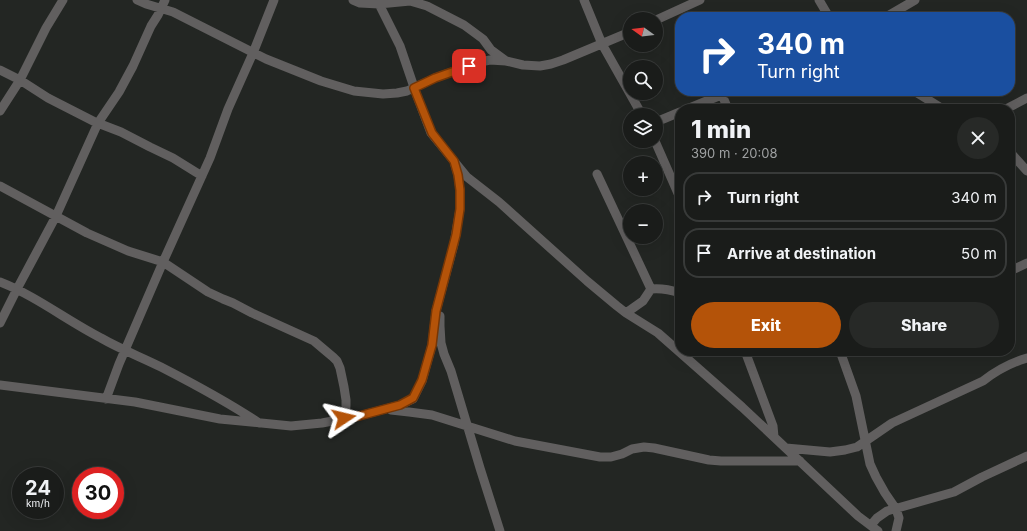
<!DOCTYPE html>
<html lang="en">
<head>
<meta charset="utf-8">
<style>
  :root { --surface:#1a1c1a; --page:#272927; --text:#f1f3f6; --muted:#9fa1a2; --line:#383a39; --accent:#b45309 }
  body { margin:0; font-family:Inter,sans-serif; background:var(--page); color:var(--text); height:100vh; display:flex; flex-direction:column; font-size:15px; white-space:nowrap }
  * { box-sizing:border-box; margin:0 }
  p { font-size:13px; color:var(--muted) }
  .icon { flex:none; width:22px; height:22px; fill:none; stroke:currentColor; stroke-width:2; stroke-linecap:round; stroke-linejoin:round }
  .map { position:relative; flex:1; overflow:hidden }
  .panel { position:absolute; left:675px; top:104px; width:340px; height:252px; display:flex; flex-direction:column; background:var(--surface); border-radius:16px; box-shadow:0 4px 16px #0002,0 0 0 1px var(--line) }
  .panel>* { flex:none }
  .top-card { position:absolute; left:675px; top:12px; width:340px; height:84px; border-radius:16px; box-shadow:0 4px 16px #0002,0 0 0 1px var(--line); background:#1a4fa0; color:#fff; overflow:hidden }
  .needle { width:26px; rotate:285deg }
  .tools { position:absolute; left:623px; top:12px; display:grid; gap:8px }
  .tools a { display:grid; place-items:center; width:40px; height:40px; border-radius:50%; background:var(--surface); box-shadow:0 4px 16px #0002,0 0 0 1px var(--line); font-size:20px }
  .speed { position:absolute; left:12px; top:467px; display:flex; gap:8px; font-size:20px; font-weight:700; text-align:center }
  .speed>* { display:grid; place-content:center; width:52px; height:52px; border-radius:50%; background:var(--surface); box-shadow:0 4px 16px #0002,0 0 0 1px var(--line); line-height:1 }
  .speed small { font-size:10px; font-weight:400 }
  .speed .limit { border:6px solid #d22; background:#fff; color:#111 }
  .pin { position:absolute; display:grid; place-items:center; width:34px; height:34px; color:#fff; margin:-17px; border-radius:8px; box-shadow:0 2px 6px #0006 }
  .me { position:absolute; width:44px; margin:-22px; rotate:80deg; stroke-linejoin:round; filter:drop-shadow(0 0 3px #0008) }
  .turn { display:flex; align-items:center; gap:14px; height:84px; padding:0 16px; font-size:18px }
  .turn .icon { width:52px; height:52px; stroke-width:2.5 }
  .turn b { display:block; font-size:28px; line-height:34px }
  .round { display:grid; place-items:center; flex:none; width:42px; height:42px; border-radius:21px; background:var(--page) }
  .overview { display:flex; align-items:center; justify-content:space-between; height:68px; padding:0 16px }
  h1 { font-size:24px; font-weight:800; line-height:30px }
  .primary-button { display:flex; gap:8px; margin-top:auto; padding:8px 16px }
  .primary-button a { flex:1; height:46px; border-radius:24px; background:var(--accent); color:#fff; font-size:16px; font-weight:800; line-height:46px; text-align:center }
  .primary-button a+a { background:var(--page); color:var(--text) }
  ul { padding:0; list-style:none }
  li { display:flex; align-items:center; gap:12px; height:50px; margin:0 8px 6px; padding:0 8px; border:2px solid var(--line); border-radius:16px }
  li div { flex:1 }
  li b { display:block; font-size:15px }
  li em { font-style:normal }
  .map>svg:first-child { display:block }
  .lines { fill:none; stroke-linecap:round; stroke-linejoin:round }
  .minor { stroke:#615f5f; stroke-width:9 }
  .route-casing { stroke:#753606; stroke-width:10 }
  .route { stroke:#b45309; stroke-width:7 }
</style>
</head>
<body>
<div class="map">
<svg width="1027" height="531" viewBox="0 0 1027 531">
  <rect width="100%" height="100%" fill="#232623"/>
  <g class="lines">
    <path class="minor" d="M 137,0 L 146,4 L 173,12 L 266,59 L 321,81 L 354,91 L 383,94 L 397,93 L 407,91 L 435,78 L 480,62 L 490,60 L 506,61
      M 353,0 L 360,3 L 379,4 L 410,1 L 427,6 L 464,25 L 483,39 L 491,50 L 506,61 L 523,65 L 540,66 L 551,64 L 563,60 L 630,32
      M 377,0 L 400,46 L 417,96 L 431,133 L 467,177 L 499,202 L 587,281 L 617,306 L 626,313 L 658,333 L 742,407 L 858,516 L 878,531
      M 584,0 L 602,44 L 642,115
      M 819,0 L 829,17
      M 886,17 L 915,0
      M 656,20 L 700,0
      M 0,70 L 20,80 L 48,98 L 95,122 L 121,132 L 150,147 L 173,158 L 202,176
      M 914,91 L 943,109
      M 722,95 L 728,109
      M 687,109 L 731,91
      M 1006,109 L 1027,98
      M 0,111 L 20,80 L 46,28 L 63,0
      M 656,122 L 680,112
      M 655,141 L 680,198
      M 1010,152 L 1027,171
      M 597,174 L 651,289
      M 0,186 L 87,233 L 128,251 L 163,262 L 208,292 L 223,299 L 233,303 L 252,313 L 314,341 L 327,352 L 333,357 L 337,361 L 340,368 L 344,387 L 346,400 L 346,406 L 345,418
      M 1010,271 L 1027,263
      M 0,282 C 36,296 66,320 101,338 C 120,349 141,357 161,367 C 194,384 228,402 259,423
      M 626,313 L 643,301 L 651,289 C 661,288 671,290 680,293
      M 440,316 L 440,326 L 441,343 L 444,354 L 451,371 L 480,468 L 500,531
      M 0,323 L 17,289 L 56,216 L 98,123 L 119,92 L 133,66 L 151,26 L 158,15 L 165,0
      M 745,351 L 773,426 L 774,437
      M 840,351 L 856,396 L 870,464 L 876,477 L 885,493 L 896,509 L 899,518 L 896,531
      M 0,385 L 135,402 L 220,419 L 291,426 L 322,423 L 359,416 L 400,405 L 413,399 L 422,381 L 432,345 L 436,311 L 454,244 L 460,209 L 460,190 L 458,175 L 455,165
      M 106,399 L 119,364 L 163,262 L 210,158 L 228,109 L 253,53 L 274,0
      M 391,410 L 409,412 L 432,415 L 515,441 L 600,457 L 611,457 L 622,454 L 632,449 L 644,447 L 654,448 L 709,460 L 721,461 L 800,461
      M 786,448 L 830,452 L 845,450 L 857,447 L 892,423 L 983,381 C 997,370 1010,363 1027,358
      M 871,525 L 877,518 L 887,511 L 954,492 L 982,477 L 1027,456"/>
  </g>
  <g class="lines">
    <defs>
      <path id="route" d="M 344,418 L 359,416 L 400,405 L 413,398 L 422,380 L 432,345 L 436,311 L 456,235 L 460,209 L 460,190 L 458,175 L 454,161 L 432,133 L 414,88 L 435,78 L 469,66"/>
    </defs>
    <use href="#route" class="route-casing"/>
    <use href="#route" class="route"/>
  </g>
</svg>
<div class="tools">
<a><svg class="needle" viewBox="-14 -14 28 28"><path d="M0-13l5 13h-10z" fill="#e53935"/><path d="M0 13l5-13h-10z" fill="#9fa1a2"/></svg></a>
<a><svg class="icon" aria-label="search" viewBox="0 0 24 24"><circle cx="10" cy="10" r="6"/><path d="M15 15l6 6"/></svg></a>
<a><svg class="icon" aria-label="layers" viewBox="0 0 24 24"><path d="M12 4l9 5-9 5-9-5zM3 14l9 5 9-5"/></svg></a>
<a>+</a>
<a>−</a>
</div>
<div class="speed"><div>24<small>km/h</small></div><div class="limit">30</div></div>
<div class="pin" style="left:469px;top:66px;background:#d93025"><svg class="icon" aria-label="arrive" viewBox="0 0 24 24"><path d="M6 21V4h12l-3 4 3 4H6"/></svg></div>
<svg class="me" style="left:344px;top:418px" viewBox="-20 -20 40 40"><path d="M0-17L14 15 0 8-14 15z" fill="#b45309" stroke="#fff" stroke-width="4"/></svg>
<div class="top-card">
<div class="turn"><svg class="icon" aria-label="right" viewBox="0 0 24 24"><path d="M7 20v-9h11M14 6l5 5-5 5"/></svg><div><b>340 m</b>Turn right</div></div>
</div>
<section class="panel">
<div class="overview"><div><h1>1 min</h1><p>390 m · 20:08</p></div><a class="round"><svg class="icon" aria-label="close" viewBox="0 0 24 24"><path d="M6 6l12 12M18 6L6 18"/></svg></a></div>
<ul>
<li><svg class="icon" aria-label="right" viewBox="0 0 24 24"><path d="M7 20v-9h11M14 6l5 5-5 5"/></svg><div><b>Turn right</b></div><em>340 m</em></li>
<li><svg class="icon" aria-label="arrive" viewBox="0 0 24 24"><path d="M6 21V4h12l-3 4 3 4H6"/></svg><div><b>Arrive at destination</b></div><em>50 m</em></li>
</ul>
<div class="primary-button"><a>Exit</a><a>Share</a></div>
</section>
</div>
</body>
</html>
